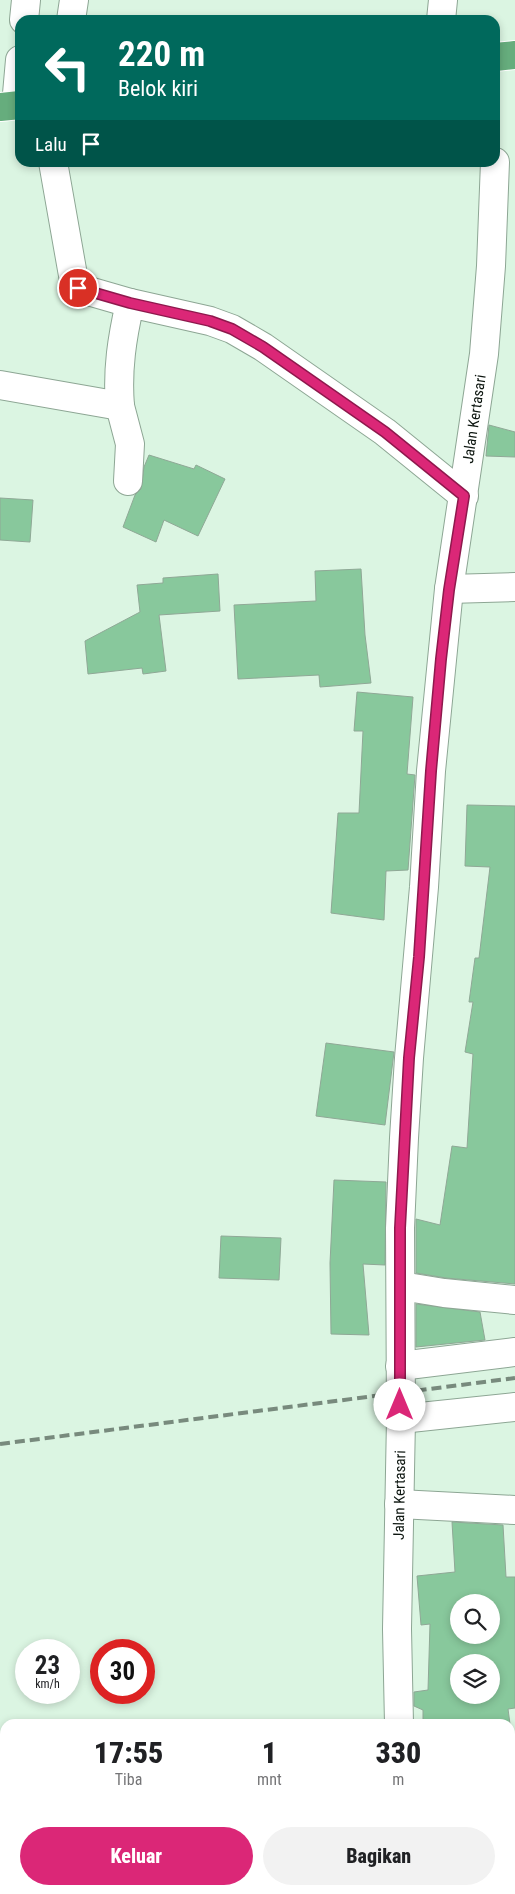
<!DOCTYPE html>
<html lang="id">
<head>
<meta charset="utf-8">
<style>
  :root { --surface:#fff; --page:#f2f2f2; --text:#202124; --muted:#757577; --accent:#db2777 }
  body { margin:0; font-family:"Roboto Condensed",sans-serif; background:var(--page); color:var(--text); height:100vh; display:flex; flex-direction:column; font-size:19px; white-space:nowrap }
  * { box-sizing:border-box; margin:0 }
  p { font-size:16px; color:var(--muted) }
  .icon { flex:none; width:28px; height:28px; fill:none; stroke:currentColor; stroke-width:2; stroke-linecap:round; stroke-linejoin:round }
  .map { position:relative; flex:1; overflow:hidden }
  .details { position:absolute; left:0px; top:1719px; width:515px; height:176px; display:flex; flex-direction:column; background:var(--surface); border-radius:15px 15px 0 0; box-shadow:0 2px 8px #0003 }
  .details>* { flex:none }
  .banner { position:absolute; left:15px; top:15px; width:485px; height:152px; border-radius:15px; box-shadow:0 2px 8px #0003; background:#00695c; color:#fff; overflow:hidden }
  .tools { position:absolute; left:450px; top:1594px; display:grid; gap:10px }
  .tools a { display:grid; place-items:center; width:50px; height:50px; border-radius:50%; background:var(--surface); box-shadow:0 2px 8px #0003; font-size:25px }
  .speed { position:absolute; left:15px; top:1639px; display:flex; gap:10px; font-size:25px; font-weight:700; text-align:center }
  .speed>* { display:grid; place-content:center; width:65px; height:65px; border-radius:50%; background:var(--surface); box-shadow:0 2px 8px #0003; line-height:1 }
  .speed small { font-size:12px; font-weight:400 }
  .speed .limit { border:8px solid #d22; background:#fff; color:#111 }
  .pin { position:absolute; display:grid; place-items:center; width:42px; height:42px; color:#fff; margin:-21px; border:2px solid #fff; border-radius:50%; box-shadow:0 1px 5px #0007 }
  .me { position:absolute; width:55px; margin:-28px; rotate:0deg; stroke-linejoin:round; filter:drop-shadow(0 0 4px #0008) }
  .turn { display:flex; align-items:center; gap:18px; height:105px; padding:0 20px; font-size:22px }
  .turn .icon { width:65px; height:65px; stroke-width:2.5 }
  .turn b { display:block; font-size:35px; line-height:42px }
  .then { display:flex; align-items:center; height:48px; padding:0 20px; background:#0003; gap:10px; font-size:19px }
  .eta { display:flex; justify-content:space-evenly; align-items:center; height:85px; text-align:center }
  .eta b { font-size:30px; font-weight:800; line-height:35px }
  .cta { display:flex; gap:10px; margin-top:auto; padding:10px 20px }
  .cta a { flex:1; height:58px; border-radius:30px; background:var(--accent); color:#fff; font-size:20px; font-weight:800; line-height:58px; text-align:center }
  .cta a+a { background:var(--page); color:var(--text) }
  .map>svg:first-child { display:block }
  .building { fill:#88c89c; stroke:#8fa896; fill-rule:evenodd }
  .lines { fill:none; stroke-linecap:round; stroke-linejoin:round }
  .minor-casing { stroke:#8da694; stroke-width:30 }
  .highway-casing { stroke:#fff; stroke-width:30 }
  .minor { stroke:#fff; stroke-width:28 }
  .highway { stroke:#66ad7d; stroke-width:28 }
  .rail { stroke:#788a7d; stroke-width:4; stroke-dasharray:10 5; stroke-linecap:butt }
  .route-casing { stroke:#8e194d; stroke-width:12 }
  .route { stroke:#db2777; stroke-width:9 }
  .labels { text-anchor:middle; stroke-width:5; stroke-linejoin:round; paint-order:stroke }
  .street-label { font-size:15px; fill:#0d1610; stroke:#f3fef6 }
</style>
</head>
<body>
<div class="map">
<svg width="515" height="1894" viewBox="0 0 515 1894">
  <rect width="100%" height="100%" fill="#dbf5e2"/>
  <path class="building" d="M 489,425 L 515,432 L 515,457 L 486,456 Z
    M 149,455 L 194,469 L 196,465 L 225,479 L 198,536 L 164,520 L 156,542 L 123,527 L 135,495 L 141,489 L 144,467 Z
    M 0,498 L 33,500 L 30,542 L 0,540 Z
    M 361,569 L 365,635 L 371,683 L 320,687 L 319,675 L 238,679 L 234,605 L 316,601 L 315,571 Z
    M 218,574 L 220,611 L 159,615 L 166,671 L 143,674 L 142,668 L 88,674 L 85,641 L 140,612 L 137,585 L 163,583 L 163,578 Z
    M 357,692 L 413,697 L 407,774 L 415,775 L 408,870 L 386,871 L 384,920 L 331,913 L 338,813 L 359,813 L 363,731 L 354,731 Z
    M 467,805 L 515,806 L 515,1284 L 446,1278 L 416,1273 L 416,1219 L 440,1225 L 452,1146 L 467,1148 L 473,1054 L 465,1052 L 473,1002 L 469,1002 L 475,958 L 479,958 L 490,867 L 465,866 Z
    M 326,1043 L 394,1052 L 385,1125 L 316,1116 Z
    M 334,1180 L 386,1182 L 385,1265 L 363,1264 L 369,1335 L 331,1334 L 330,1263 Z
    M 221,1236 L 281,1238 L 279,1280 L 219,1278 Z
    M 416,1304 L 480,1312 L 485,1340 L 416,1347 Z
    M 452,1522 L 503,1525 L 506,1577 L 515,1577 L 515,1708 L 508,1709 L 510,1724 L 423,1724 L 423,1710 L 414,1706 L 414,1692 L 428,1690 L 430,1624 L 421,1625 L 417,1576 L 455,1572 ZM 459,1602 L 491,1602 L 491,1635 L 459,1635 ZM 459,1662 L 491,1662 L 491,1695 L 459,1695 Z"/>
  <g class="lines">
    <defs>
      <g id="minor">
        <path d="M 24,20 L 26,0"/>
        <path d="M 71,20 L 74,0"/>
        <path d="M 441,20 L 443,0"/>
        <path d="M 16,105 L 20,60"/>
        <path d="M 53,162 L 74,281 L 78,288 L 130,303"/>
        <path d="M 0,385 L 120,406 C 117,370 122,338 130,303 L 210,321 L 232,329 L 263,347 L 385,432 L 464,496"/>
        <path d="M 120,406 L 130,444 L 128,481"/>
        <path d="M 449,589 L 515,587"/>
        <path d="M 401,1286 L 444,1293 L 515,1300"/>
        <path d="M 400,1366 L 515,1352"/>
        <path d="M 401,1419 L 515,1407"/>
        <path d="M 399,1504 L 515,1510"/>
        <path id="s1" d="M 399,1724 L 397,1629 L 401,1419 L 400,1228 L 404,1138 L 409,1058 L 424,887 L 431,771 L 449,589 L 484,354 L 491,266 L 495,162"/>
        <path d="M 510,1782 L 515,1782"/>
        <path d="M 0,1784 L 5,1789"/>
        <path d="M 510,1888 L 515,1888"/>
        <path d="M 231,1890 L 248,1894"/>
        <path d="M 379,1894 L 380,1890"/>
      </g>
      <path id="highway" d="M 495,57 L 515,55
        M 0,107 L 20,105"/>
    </defs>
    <use href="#minor" class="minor-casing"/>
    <use href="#highway" class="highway-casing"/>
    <use href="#minor" class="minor"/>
    <use href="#highway" class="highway"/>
    <path class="rail" d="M 0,1444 L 515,1378"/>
  </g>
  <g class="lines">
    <defs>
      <path id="route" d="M 78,288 L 130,303 L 210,321 L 232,329 L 263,347 L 385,432 L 464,496 L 449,590 L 441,659 L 431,771 L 419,957 L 409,1058 L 400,1228 L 400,1405"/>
    </defs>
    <use href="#route" class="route-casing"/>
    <use href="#route" class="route"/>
  </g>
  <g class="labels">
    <g class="street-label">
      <text dy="5" stroke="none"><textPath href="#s1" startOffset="1309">Jalan Kertasari</textPath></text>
      <text dy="5" stroke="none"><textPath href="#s1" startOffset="229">Jalan Kertasari</textPath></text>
    </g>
  </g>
</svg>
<div class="tools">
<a><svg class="icon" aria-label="search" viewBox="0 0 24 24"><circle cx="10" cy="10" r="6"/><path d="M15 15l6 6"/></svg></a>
<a><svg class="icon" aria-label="layers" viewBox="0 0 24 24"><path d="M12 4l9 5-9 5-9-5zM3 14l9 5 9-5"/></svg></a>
</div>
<div class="speed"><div>23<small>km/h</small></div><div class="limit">30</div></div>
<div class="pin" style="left:78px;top:288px;background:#d93025"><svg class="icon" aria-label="arrive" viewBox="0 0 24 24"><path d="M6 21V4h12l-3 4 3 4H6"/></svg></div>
<svg class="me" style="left:400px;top:1405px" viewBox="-20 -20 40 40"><circle r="19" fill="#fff"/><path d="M0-13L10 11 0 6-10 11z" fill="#db2777"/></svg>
<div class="banner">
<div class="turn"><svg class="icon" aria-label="left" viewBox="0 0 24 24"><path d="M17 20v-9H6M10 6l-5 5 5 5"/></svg><div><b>220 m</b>Belok kiri</div></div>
<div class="then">Lalu<svg class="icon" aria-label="arrive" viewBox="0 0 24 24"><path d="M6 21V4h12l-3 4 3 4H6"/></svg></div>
</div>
<section class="details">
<div class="eta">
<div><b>17:55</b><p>Tiba</p></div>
<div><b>1</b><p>mnt</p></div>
<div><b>330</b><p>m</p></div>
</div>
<div class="cta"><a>Keluar</a><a>Bagikan</a></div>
</section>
</div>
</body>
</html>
